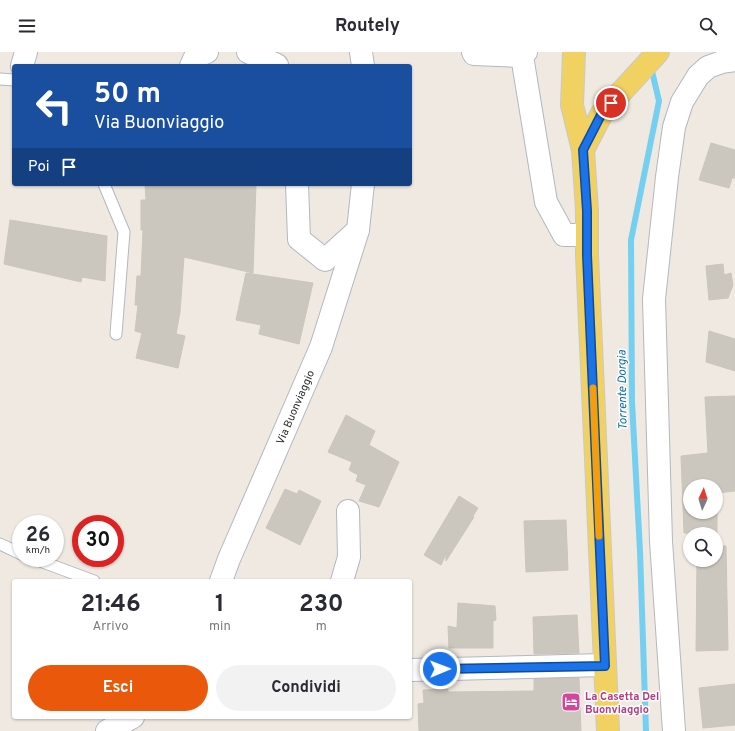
<!DOCTYPE html>
<html lang="it">
<head>
<meta charset="utf-8">
<style>
  :root { --surface:#fff; --page:#f2f2f3; --text:#2b2b33; --muted:#7c7c81; --accent:#ea580c }
  body { margin:0; font-family:Overpass,sans-serif; background:var(--page); color:var(--text); height:100vh; display:flex; flex-direction:column; font-size:15px; white-space:nowrap }
  * { box-sizing:border-box; margin:0 }
  p { font-size:13px; color:var(--muted) }
  .icon { flex:none; width:22px; height:22px; fill:none; stroke:currentColor; stroke-width:2; stroke-linecap:round; stroke-linejoin:round }
  .map { position:relative; flex:1; overflow:hidden }
  .details { position:absolute; left:12px; top:527px; width:400px; height:140px; display:flex; flex-direction:column; background:var(--surface); border-radius:4px; box-shadow:0 1px 3px #0004 }
  .details>* { flex:none }
  .banner { position:absolute; left:12px; top:12px; width:400px; height:122px; border-radius:4px; box-shadow:0 1px 3px #0004; background:#1a4fa0; color:#fff; overflow:hidden }
  .needle { width:26px; rotate:4deg }
  .tools { position:absolute; left:683px; top:427px; display:grid; gap:8px }
  .tools a { display:grid; place-items:center; width:40px; height:40px; border-radius:50%; background:var(--surface); box-shadow:0 1px 3px #0004; font-size:20px }
  .speed { position:absolute; left:12px; top:463px; display:flex; gap:8px; font-size:20px; font-weight:700; text-align:center }
  .speed>* { display:grid; place-content:center; width:52px; height:52px; border-radius:50%; background:var(--surface); box-shadow:0 1px 3px #0004; line-height:1 }
  .speed small { font-size:10px; font-weight:400 }
  .speed .limit { border:6px solid #d22; background:#fff; color:#111 }
  .pin { position:absolute; display:grid; place-items:center; width:34px; height:34px; color:#fff; margin:-17px; border:2px solid #fff; border-radius:50%; box-shadow:0 1px 4px #0007 }
  .me { position:absolute; width:44px; margin:-22px; rotate:89deg; stroke-linejoin:round; filter:drop-shadow(0 0 3px #0008) }
  .turn { display:flex; align-items:center; gap:14px; height:84px; padding:0 16px; font-size:18px }
  .turn .icon { width:52px; height:52px; stroke-width:2.5 }
  .turn b { display:block; font-size:28px; line-height:34px }
  .then { display:flex; align-items:center; height:38px; padding:0 16px; background:#0003; gap:8px; font-size:15px }
  .eta { display:flex; justify-content:space-evenly; align-items:center; height:68px; text-align:center }
  .eta b { font-size:24px; font-weight:700; line-height:28px }
  .cta { display:flex; gap:8px; margin-top:auto; padding:8px 16px }
  .cta a { flex:1; height:46px; border-radius:24px; background:var(--accent); color:#fff; font-size:16px; font-weight:700; line-height:46px; text-align:center }
  .cta a+a { background:var(--page); color:var(--text) }
  header { display:flex; justify-content:space-between; align-items:center; height:52px; padding:0 16px; background:var(--surface); font-size:18px; font-weight:700 }
  .map>svg:first-child { display:block }
  .lines { fill:none; stroke-linecap:round; stroke-linejoin:round }
  .stream { stroke:#75cff0; stroke-width:6 }
  .building { fill:#cbc7bf; stroke:#cbc5ba; fill-rule:evenodd }
  .service-casing { stroke:#b4b7c1; stroke-width:13 }
  .minor-casing { stroke:#b4b7c1; stroke-width:24 }
  .primary-casing { stroke:#c9c9c9; stroke-width:24 }
  .service { stroke:#fff; stroke-width:11 }
  .minor { stroke:#fff; stroke-width:22 }
  .primary { stroke:#f2d163; stroke-width:22 }
  .route-casing { stroke:#114b97; stroke-width:10 }
  .route { stroke:#1a73e8; stroke-width:7 }
  .slow { stroke:#f59e0b; stroke-width:7 }
  .labels { text-anchor:middle; stroke-width:3; stroke-linejoin:round; paint-order:stroke }
  .street-label { font-size:11px; fill:#2e2e2e; stroke:#fff }
  .hotel-label { font-size:11px; font-weight:bold; fill:#b23c85; stroke:#fff; text-anchor:start }
  .water-label { font-size:12px; font-style:italic; fill:#0d6fa3; stroke:#fff }
</style>
</head>
<body>
<header><svg class="icon" aria-label="menu" viewBox="0 0 24 24"><path d="M4 6h16M4 12h16M4 18h16"/></svg>Routely<svg class="icon" aria-label="search" viewBox="0 0 24 24"><circle cx="10" cy="10" r="6"/><path d="M15 15l6 6"/></svg></header>
<div class="map">
<svg width="735" height="679" viewBox="0 0 735 679">
  <rect width="100%" height="100%" fill="#efe9e1"/>
  <g class="lines">
    <path class="stream" d="M 646,679 L 640,499 L 632,350 L 631,188 L 659,49 L 651,15"/>
  </g>
  <path class="building" d="M 711,91 L 735,98 L 735,126 L 732,126 L 729,136 L 699,128 Z
    M 145,132 L 256,132 L 253,221 L 184,205 L 180,260 L 176,282 L 185,284 L 178,316 L 136,306 L 142,281 L 135,279 L 138,253 L 135,253 L 137,224 L 141,224 L 143,178 L 141,178 L 141,148 L 146,148 Z
    M 10,168 L 107,184 L 105,229 L 82,225 L 81,230 L 4,212 Z
    M 723,212 L 724,223 L 731,221 L 733,233 L 728,246 L 709,248 L 706,214 Z
    M 246,221 L 313,231 L 299,292 L 259,282 L 261,273 L 236,268 Z
    M 709,279 L 735,287 L 735,319 L 706,310 Z
    M 735,344 L 735,439 L 717,441 L 717,494 L 726,494 L 728,598 L 696,599 L 697,508 L 716,508 L 716,482 L 684,481 L 681,404 L 708,401 L 705,345 ZM 690,434 L 716,434 L 716,460 L 690,460 Z
    M 346,363 L 375,379 L 369,393 L 399,410 L 379,455 L 359,449 L 366,433 L 356,429 L 358,423 L 349,418 L 352,410 L 328,400 Z
    M 285,437 L 297,442 L 299,438 L 321,449 L 300,493 L 266,476 Z
    M 459,444 L 478,456 L 473,464 L 474,465 L 446,509 L 446,502 L 441,513 L 424,503 Z
    M 566,468 L 568,518 L 526,520 L 524,469 Z
    M 458,551 L 495,554 L 496,568 L 493,569 L 493,596 L 449,596 L 448,574 L 457,576 Z
    M 577,563 L 579,601 L 534,602 L 533,565 Z
    M 579,626 L 581,679 L 419,679 L 418,652 L 424,651 L 423,638 L 448,637 L 448,640 L 534,639 L 534,627 Z
    M 735,632 L 735,673 L 703,676 L 699,636 Z"/>
  <g class="lines">
    <defs>
      <path id="service" d="M 0,27 L 14,28
        M 104,132 L 124,180 L 116,282
        M 0,492 L 21,502
        M 32,506 L 94,529"/>
      <g id="minor">
        <path d="M 248,0 L 277,13"/>
        <path d="M 361,0 L 363,14"/>
        <path d="M 473,0 L 474,2 L 522,4"/>
        <path d="M 526,0 L 522,4 L 546,150 L 564,183 L 586,183"/>
        <path d="M 22,14 L 26,0"/>
        <path d="M 191,14 L 195,5 L 207,0"/>
        <path d="M 297,132 L 299,187 L 325,208 L 358,178 L 363,132"/>
        <path id="s1" d="M 221,529 L 229,507 L 321,295 L 358,178"/>
        <path d="M 342,529 L 349,505 L 348,459"/>
        <path d="M 410,618 L 605,613"/>
        <path d="M 107,679 L 133,665"/>
        <path d="M 674,679 L 661,489 L 654,247 L 667,125 L 674,75 L 682,50 L 698,24 L 708,15 L 722,10 L 735,8"/>
      </g>
      <path id="primary" d="M 574,0 L 572,53 L 583,98 L 587,159 L 587,203 L 608,679
        M 583,98 L 602,61 L 658,0"/>
    </defs>
    <use href="#service" class="service-casing"/>
    <use href="#minor" class="minor-casing"/>
    <use href="#primary" class="primary-casing"/>
    <use href="#service" class="service"/>
    <use href="#minor" class="minor"/>
    <use href="#primary" class="primary"/>
  </g>
  <g class="lines">
    <defs>
      <path id="route" d="M 440,617 L 605,614 L 587,203 L 587,159 L 583,98 L 602,61 L 611,51"/>
    </defs>
    <use href="#route" class="route-casing"/>
    <use href="#route" class="route"/>
    <path class="slow" d="M 593,336 L 599,484"/>
  </g>
  <defs>
    <symbol id="hotel-square" viewBox="-11 -11 22 22"><rect x="-9" y="-9" width="18" height="18" rx="4" fill="#d1479c" stroke="#fff"/><path d="M-6-4.5h1.5V1H6V5H4.5V3h-9V5H-6ZM-4 0a1.8 1.8 0 1 1 3.6 0ZM.5 0V-2.5h3Q6-2.5 6 0Z" fill="#fff"/></symbol>
  </defs>
  <g fill-rule="evenodd">
    <use href="#hotel-square" x="560" y="639" width="22" height="22"/>
  </g>
  <g class="labels">
    <g class="street-label">
      <text dy="4" stroke="none"><textPath href="#s1" startOffset="189">Via Buonviaggio</textPath></text>
    </g>
    <g class="hotel-label">
      <text x="585" y="648">La Casetta Del<tspan x="585" dy="13">Buonviaggio</tspan></text>
    </g>
    <g class="water-label">
      <text transform="translate(622 338) rotate(-91)" y="4">Torrente Dorgia</text>
    </g>
  </g>
</svg>
<div class="tools">
<a><svg class="needle" viewBox="-14 -14 28 28"><path d="M0-13l5 13h-10z" fill="#e53935"/><path d="M0 13l5-13h-10z" fill="#7c7c81"/></svg></a>
<a><svg class="icon" aria-label="search" viewBox="0 0 24 24"><circle cx="10" cy="10" r="6"/><path d="M15 15l6 6"/></svg></a>
</div>
<div class="speed"><div>26<small>km/h</small></div><div class="limit">30</div></div>
<div class="pin" style="left:611px;top:51px;background:#d93025"><svg class="icon" aria-label="arrive" viewBox="0 0 24 24"><path d="M6 21V4h12l-3 4 3 4H6"/></svg></div>
<svg class="me" style="left:440px;top:617px" viewBox="-20 -20 40 40"><circle r="17" fill="#1a73e8" stroke="#fff" stroke-width="3"/><path d="M0-11L8 9 0 5-8 9z" fill="#fff"/></svg>
<div class="banner">
<div class="turn"><svg class="icon" aria-label="left" viewBox="0 0 24 24"><path d="M17 20v-9H6M10 6l-5 5 5 5"/></svg><div><b>50 m</b>Via Buonviaggio</div></div>
<div class="then">Poi<svg class="icon" aria-label="arrive" viewBox="0 0 24 24"><path d="M6 21V4h12l-3 4 3 4H6"/></svg></div>
</div>
<section class="details">
<div class="eta">
<div><b>21:46</b><p>Arrivo</p></div>
<div><b>1</b><p>min</p></div>
<div><b>230</b><p>m</p></div>
</div>
<div class="cta"><a>Esci</a><a>Condividi</a></div>
</section>
</div>
</body>
</html>
